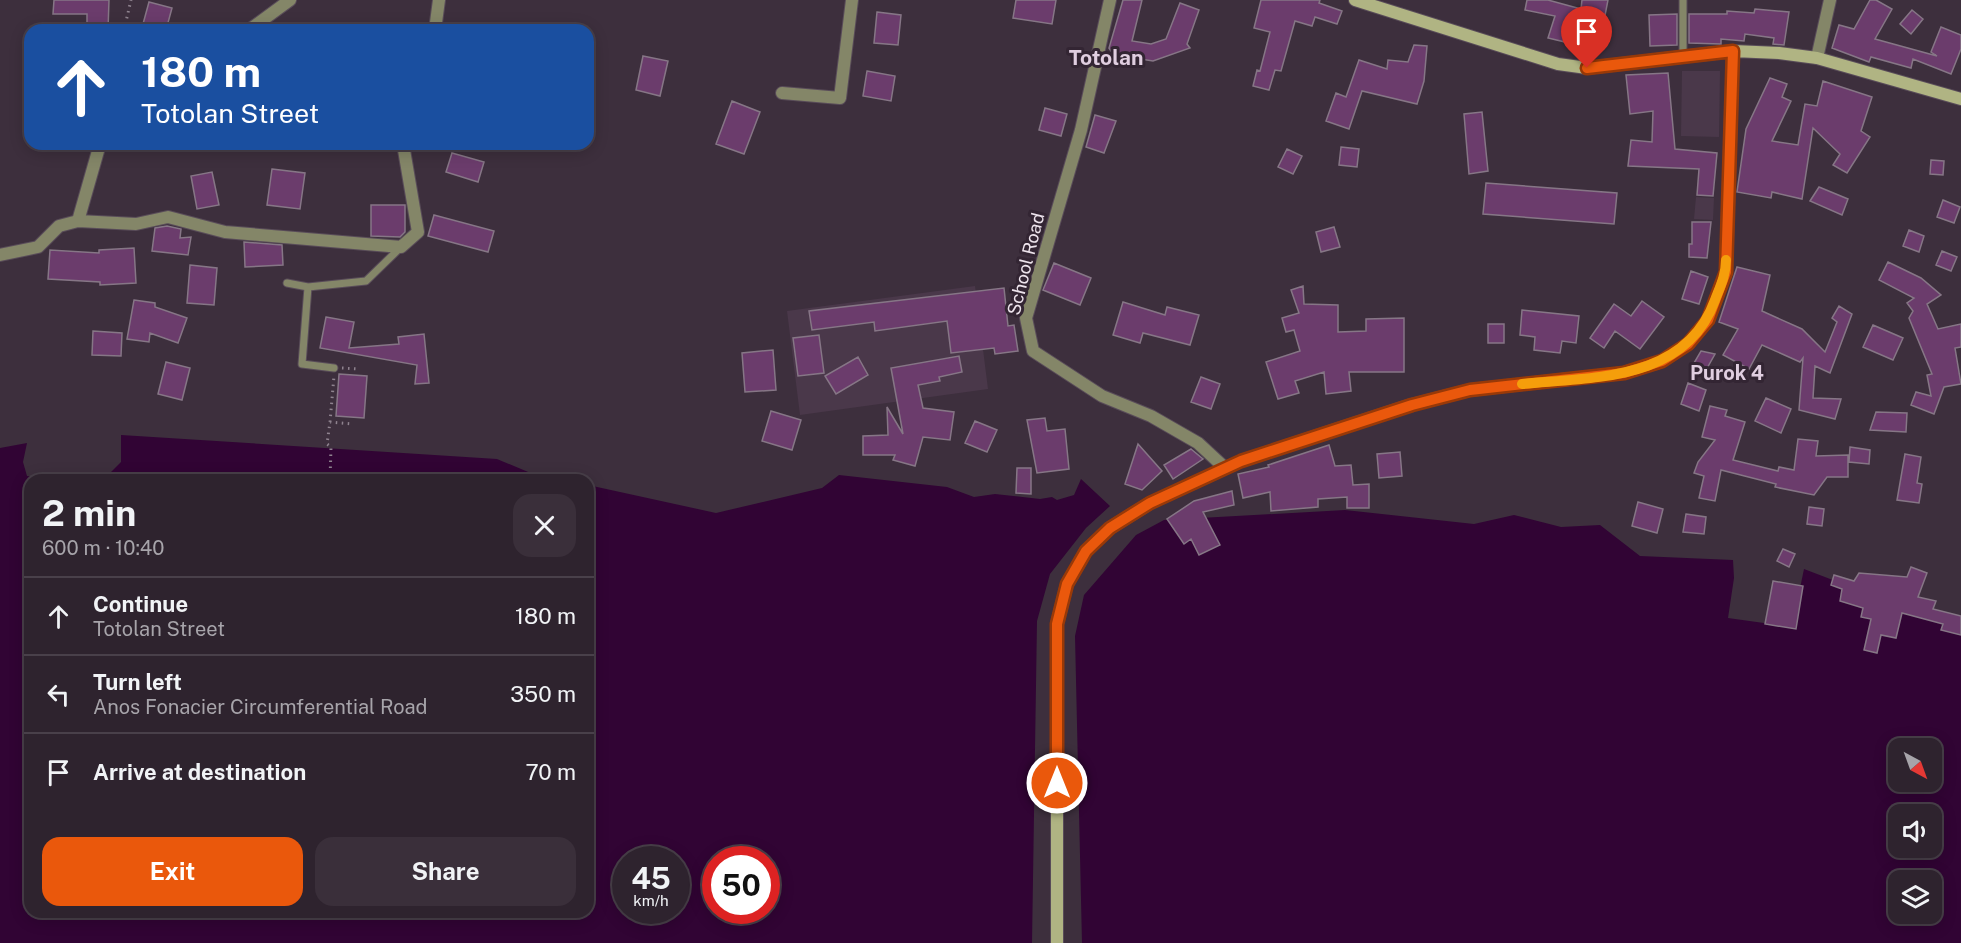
<!DOCTYPE html>
<html lang="en">
<head>
<meta charset="utf-8">
<style>
  :root { --surface:#2e232e; --page:#3a2f3a; --text:#f1f3f6; --muted:#a7a4aa; --line:#49404a; --accent:#ea580c }
  body { margin:0; font-family:"Public Sans",sans-serif; background:var(--page); color:var(--text); height:100vh; display:flex; flex-direction:column; font-size:22px; white-space:nowrap }
  * { box-sizing:border-box; margin:0 }
  p { font-size:20px; color:var(--muted) }
  .icon { flex:none; width:33px; height:33px; fill:none; stroke:currentColor; stroke-width:2; stroke-linecap:round; stroke-linejoin:round }
  .map { position:relative; flex:1; overflow:hidden }
  .side { position:absolute; left:24px; top:474px; width:570px; height:444px; display:flex; flex-direction:column; background:var(--surface); border-radius:18px; box-shadow:0 3px 15px #0003,0 0 0 2px var(--line) }
  .side>* { flex:none }
  .top-card { position:absolute; left:24px; top:24px; width:570px; height:126px; border-radius:18px; box-shadow:0 3px 15px #0003,0 0 0 2px var(--line); background:#1a4fa0; color:#fff; overflow:hidden }
  .needle { width:39px; rotate:139deg }
  .controls { position:absolute; left:1888px; top:738px; display:grid; gap:12px }
  .controls a { display:grid; place-items:center; width:54px; height:54px; border-radius:12px; background:var(--surface); box-shadow:0 3px 15px #0003,0 0 0 2px var(--line); font-size:30px }
  .speed { position:absolute; left:612px; top:846px; display:flex; gap:12px; font-size:30px; font-weight:700; text-align:center }
  .speed>* { display:grid; place-content:center; width:78px; height:78px; border-radius:50%; background:var(--surface); box-shadow:0 3px 15px #0003,0 0 0 2px var(--line); line-height:1 }
  .speed small { font-size:15px; font-weight:400 }
  .speed .limit { border:9px solid #d22; background:#fff; color:#111 }
  .pin { position:absolute; display:grid; place-items:center; width:51px; height:51px; color:#fff; margin:-62px -26px; border-radius:50% 50% 50% 0; rotate:-45deg; box-shadow:0 0 6px #0007 }
  .pin .icon { rotate:45deg }
  .me { position:absolute; width:66px; margin:-33px; rotate:0deg; stroke-linejoin:round; filter:drop-shadow(0 0 4px #0008) }
  .turn { display:flex; align-items:center; gap:21px; height:126px; padding:0 18px; font-size:27px }
  .turn .icon { width:78px; height:78px; stroke-width:2.5 }
  .turn b { display:block; font-size:42px; line-height:51px }
  .round { display:grid; place-items:center; flex:none; width:63px; height:63px; border-radius:18px; background:var(--page) }
  .head { display:flex; align-items:center; justify-content:space-between; height:102px; padding:0 18px }
  h1 { font-size:36px; font-weight:700; line-height:45px }
  .button { display:flex; gap:12px; margin-top:auto; padding:12px 18px }
  .button a { flex:1; height:69px; border-radius:18px; background:var(--accent); color:#fff; font-size:24px; font-weight:700; line-height:69px; text-align:center }
  .button a+a { background:var(--page); color:var(--text) }
  ul { padding:0; list-style:none }
  li { display:flex; align-items:center; gap:18px; height:78px; padding:0 18px; border-top:2px solid var(--line) }
  li div { flex:1 }
  li b { display:block; font-size:22px }
  li em { font-style:normal }
  .map>svg:first-child { display:block }
  .built { fill:#4a384a }
  .water { fill:#310434; fill-rule:evenodd }
  .building { fill:#6b3c6c; stroke:#867686; stroke-width:1.5 }
  .lines { fill:none; stroke-linecap:round; stroke-linejoin:round }
  .service-casing { stroke:#594c59; stroke-width:9 }
  .minor-casing { stroke:#594c59; stroke-width:14 }
  .secondary-casing { stroke:#594c59; stroke-width:14 }
  .path { stroke:#8f838f; stroke-width:3; stroke-dasharray:1.5 4.5; stroke-linecap:butt }
  .service { stroke:#848668; stroke-width:7 }
  .minor { stroke:#848668; stroke-width:12 }
  .secondary { stroke:#b0b483; stroke-width:12 }
  .route-casing { stroke:#983908; stroke-width:15 }
  .route { stroke:#ea580c; stroke-width:10 }
  .slow { stroke:#f59e0b; stroke-width:10 }
  .labels { text-anchor:middle; stroke-width:6; stroke-linejoin:round; paint-order:stroke }
  .street-label { font-size:18px; fill:#ede3ec; stroke:#332533 }
  .neighbourhood-label { font-size:20px; font-weight:bold; fill:#e0cee0; stroke:#332533 }
  .quarter-label { font-size:21px; font-weight:bold; fill:#e0cee0; stroke:#332533 }
</style>
</head>
<body>
<div class="map">
<svg width="1961" height="943" viewBox="0 0 1961 943">
  <rect width="100%" height="100%" fill="#3d2f3d"/>
  <path class="built" d="M 1682,71 L 1720,71 L 1719,137 L 1681,136 Z
    M 1696,197 L 1714,198 L 1713,220 L 1694,219 Z
    M 975,286 L 988,389 L 800,415 L 787,311 Z"/>
  <path class="water" d="M 121,435 L 497,459 L 533,474 L 562,480 L 95,480 L 106,477 L 121,462 Z
    M 27,443 L 23,462 L 27,476 L 50,480 L 30,480 L 30,912 L 588,912 L 588,485 L 716,513 L 822,488 L 839,475 L 947,487 L 974,497 L 995,494 L 1040,499 L 1052,497 L 1057,500 L 1074,495 L 1081,479 L 1110,506 L 1086,528 L 1050,574 L 1037,621 L 1032,943 L 0,943 L 0,448 ZM 626,860 L 676,860 L 676,910 L 626,910 ZM 716,860 L 766,860 L 766,910 L 716,910 Z
    M 1345,510 L 1474,524 L 1514,515 L 1561,527 L 1600,525 L 1640,556 L 1733,560 L 1734,578 L 1728,618 L 1792,627 L 1804,569 L 1961,629 L 1961,943 L 1082,943 L 1075,636 L 1084,595 L 1136,535 L 1164,520 ZM 1899,748 L 1932,748 L 1932,782 L 1899,782 ZM 1899,814 L 1932,814 L 1932,848 L 1899,848 ZM 1899,880 L 1932,880 L 1932,914 L 1899,914 Z"/>
  <path class="building" d="M 54,0 L 109,0 L 108,30 L 87,30 L 87,14 L 53,14 Z
    M 1016,0 L 1056,0 L 1052,24 L 1013,18 Z
    M 1123,0 L 1142,0 L 1132,41 L 1151,44 L 1166,39 L 1180,3 L 1199,10 L 1187,44 L 1190,48 L 1153,61 L 1128,57 L 1127,65 L 1115,63 L 1115,57 L 1109,48 Z
    M 1261,0 L 1320,0 L 1319,3 L 1342,11 L 1337,24 L 1315,17 L 1312,26 L 1295,21 L 1281,71 L 1275,70 L 1269,90 L 1253,86 L 1257,70 L 1260,71 L 1270,32 L 1254,28 Z
    M 1527,0 L 1548,0 L 1581,9 L 1582,0 L 1608,0 L 1602,31 L 1569,26 L 1565,42 L 1548,38 L 1555,16 L 1525,10 Z
    M 1870,0 L 1876,0 L 1892,9 L 1875,39 L 1937,56 L 1931,52 L 1941,27 L 1961,35 L 1961,49 L 1951,74 L 1913,59 L 1911,68 L 1871,57 L 1869,62 L 1832,48 L 1839,25 L 1854,29 Z
    M 149,2 L 172,8 L 166,30 L 143,24 Z
    M 1755,9 L 1789,12 L 1784,45 L 1773,44 L 1774,38 L 1745,34 L 1744,41 L 1721,39 L 1721,44 L 1689,43 L 1689,14 L 1727,14 L 1727,11 L 1754,13 Z
    M 1912,10 L 1923,19 L 1911,34 L 1900,24 Z
    M 877,12 L 901,15 L 898,45 L 874,43 Z
    M 1677,14 L 1677,45 L 1650,46 L 1649,15 Z
    M 1414,45 L 1427,46 L 1424,81 L 1417,104 L 1362,91 L 1349,129 L 1326,121 L 1336,93 L 1346,97 L 1359,60 L 1387,69 L 1388,60 L 1408,62 Z
    M 643,56 L 668,61 L 660,96 L 636,90 Z
    M 867,71 L 895,76 L 891,101 L 863,96 Z
    M 1668,73 L 1675,149 L 1717,153 L 1713,196 L 1697,195 L 1699,169 L 1628,166 L 1631,140 L 1652,142 L 1653,111 L 1630,114 L 1626,75 Z
    M 1770,78 L 1787,84 L 1782,97 L 1791,101 L 1772,141 L 1798,145 L 1805,104 L 1817,106 L 1823,81 L 1872,97 L 1861,131 L 1870,137 L 1847,173 L 1833,165 L 1840,154 L 1813,128 L 1802,199 L 1772,192 L 1771,198 L 1737,192 L 1746,129 Z
    M 732,101 L 760,112 L 744,154 L 716,144 Z
    M 1045,108 L 1067,114 L 1061,136 L 1039,130 Z
    M 1482,112 L 1488,171 L 1469,174 L 1464,114 Z
    M 1095,115 L 1116,121 L 1104,153 L 1086,147 Z
    M 1341,147 L 1359,149 L 1357,167 L 1339,165 Z
    M 1287,149 L 1302,156 L 1293,174 L 1278,167 Z
    M 452,153 L 484,162 L 478,182 L 446,172 Z
    M 1931,160 L 1944,161 L 1943,175 L 1930,174 Z
    M 272,169 L 305,173 L 300,209 L 267,205 Z
    M 212,172 L 219,205 L 197,209 L 191,176 Z
    M 1486,183 L 1617,193 L 1614,224 L 1483,214 Z
    M 1819,187 L 1848,199 L 1842,215 L 1810,201 Z
    M 1943,200 L 1960,207 L 1954,223 L 1937,217 Z
    M 371,205 L 405,205 L 405,232 L 400,237 L 371,236 Z
    M 434,215 L 494,231 L 488,252 L 428,236 Z
    M 1692,222 L 1711,222 L 1707,258 L 1689,257 L 1689,244 L 1692,244 Z
    M 167,226 L 181,229 L 180,238 L 191,237 L 188,255 L 152,251 L 155,228 Z
    M 1334,227 L 1340,247 L 1321,252 L 1316,232 Z
    M 1909,230 L 1924,236 L 1919,252 L 1903,246 Z
    M 244,242 L 282,245 L 283,265 L 245,267 Z
    M 134,248 L 136,283 L 100,285 L 100,282 L 48,279 L 50,250 L 99,253 L 99,250 Z
    M 1942,251 L 1957,257 L 1951,271 L 1936,265 Z
    M 1888,262 L 1921,278 L 1941,295 L 1927,304 L 1938,329 L 1961,324 L 1961,347 L 1955,348 L 1961,384 L 1944,387 L 1934,414 L 1911,405 L 1916,392 L 1931,396 L 1927,375 L 1932,374 L 1909,318 L 1913,311 L 1907,303 L 1914,298 L 1879,280 Z
    M 1054,263 L 1091,278 L 1080,305 L 1043,290 Z
    M 190,265 L 217,268 L 214,305 L 187,303 Z
    M 1737,267 L 1770,275 L 1762,311 L 1802,329 L 1825,352 L 1837,322 L 1832,318 L 1839,306 L 1852,314 L 1830,373 L 1815,366 L 1813,398 L 1841,399 L 1835,419 L 1799,410 L 1803,358 L 1800,362 L 1762,345 L 1749,369 L 1723,355 L 1738,329 L 1719,322 Z
    M 1691,271 L 1708,277 L 1699,304 L 1682,299 Z
    M 1303,286 L 1304,304 L 1338,305 L 1338,332 L 1366,331 L 1366,319 L 1404,318 L 1404,372 L 1349,372 L 1351,391 L 1326,394 L 1324,372 L 1295,381 L 1299,393 L 1278,399 L 1266,362 L 1300,351 L 1294,330 L 1286,332 L 1282,318 L 1299,313 L 1291,290 Z
    M 1004,288 L 1008,326 L 1014,325 L 1018,351 L 995,354 L 994,348 L 951,353 L 947,321 L 875,331 L 874,322 L 812,330 L 809,311 Z
    M 134,300 L 155,303 L 155,307 L 187,318 L 178,343 L 150,333 L 149,342 L 127,339 Z
    M 1642,301 L 1664,317 L 1640,349 L 1615,331 L 1604,348 L 1590,338 L 1614,304 L 1631,316 Z
    M 1123,302 L 1165,315 L 1167,307 L 1199,315 L 1190,345 L 1143,333 L 1140,343 L 1113,335 Z
    M 1522,310 L 1579,316 L 1576,343 L 1562,341 L 1560,353 L 1534,350 L 1535,337 L 1520,335 Z
    M 326,317 L 354,322 L 349,348 L 399,344 L 398,337 L 424,334 L 429,383 L 415,384 L 417,365 L 320,348 Z
    M 1488,324 L 1504,324 L 1504,343 L 1488,343 Z
    M 1873,325 L 1903,338 L 1893,360 L 1863,347 Z
    M 93,331 L 122,333 L 121,356 L 92,355 Z
    M 819,335 L 824,373 L 798,376 L 793,338 Z
    M 773,350 L 776,390 L 745,392 L 742,353 Z
    M 1701,351 L 1715,354 L 1706,370 L 1694,363 Z
    M 959,356 L 962,372 L 939,377 L 940,381 L 918,385 L 923,408 L 954,412 L 950,440 L 923,437 L 915,466 L 893,460 L 895,455 L 863,455 L 863,436 L 888,435 L 887,407 L 903,434 L 891,368 Z
    M 858,357 L 868,375 L 836,394 L 825,376 Z
    M 166,362 L 190,368 L 182,400 L 158,394 Z
    M 339,374 L 367,376 L 364,418 L 336,416 Z
    M 1201,377 L 1220,384 L 1211,409 L 1191,402 Z
    M 1688,383 L 1706,390 L 1699,411 L 1681,404 Z
    M 1766,398 L 1791,409 L 1781,433 L 1755,421 Z
    M 1710,406 L 1727,410 L 1725,416 L 1745,422 L 1733,460 L 1778,471 L 1779,467 L 1794,470 L 1798,439 L 1818,441 L 1816,456 L 1848,455 L 1848,477 L 1827,477 L 1814,495 L 1775,487 L 1776,484 L 1721,470 L 1715,501 L 1699,498 L 1704,476 L 1694,473 L 1698,462 L 1715,440 L 1702,437 Z
    M 771,411 L 801,420 L 792,450 L 762,441 Z
    M 1876,412 L 1907,413 L 1906,432 L 1870,430 Z
    M 1045,418 L 1047,431 L 1065,429 L 1069,469 L 1037,473 L 1027,420 Z
    M 975,421 L 997,430 L 987,452 L 965,443 Z
    M 1138,444 L 1162,471 L 1142,490 L 1125,484 Z
    M 1329,445 L 1335,466 L 1351,465 L 1353,485 L 1369,484 L 1369,508 L 1347,508 L 1347,497 L 1318,499 L 1318,507 L 1271,511 L 1270,492 L 1243,498 L 1238,474 L 1269,467 L 1268,465 Z
    M 1850,447 L 1870,450 L 1869,464 L 1849,462 Z
    M 1191,449 L 1203,459 L 1173,479 L 1164,465 Z
    M 1400,452 L 1402,476 L 1379,478 L 1377,454 Z
    M 1905,454 L 1921,457 L 1917,483 L 1922,484 L 1919,503 L 1897,500 Z
    M 1017,468 L 1031,468 L 1031,494 L 1016,493 Z
    M 1232,491 L 1234,505 L 1203,512 L 1220,545 L 1199,555 L 1191,539 L 1184,544 L 1167,519 L 1194,501 Z
    M 1638,502 L 1663,509 L 1657,533 L 1632,526 Z
    M 1809,507 L 1824,509 L 1822,526 L 1807,524 Z
    M 1686,514 L 1706,517 L 1704,534 L 1683,532 Z
    M 1783,549 L 1795,554 L 1789,567 L 1777,561 Z
    M 1911,567 L 1927,573 L 1918,597 L 1936,601 L 1933,609 L 1961,616 L 1961,635 L 1941,630 L 1943,624 L 1902,613 L 1896,638 L 1881,635 L 1877,653 L 1864,650 L 1871,619 L 1861,617 L 1863,608 L 1840,601 L 1842,589 L 1831,585 L 1834,575 L 1854,581 L 1859,573 L 1907,577 Z
    M 1773,581 L 1803,586 L 1796,629 L 1765,624 Z"/>
  <g class="lines">
    <defs>
      <path id="service" d="M 1683,0 L 1683,57
        M 287,283 L 308,287 L 366,281 L 401,247
        M 308,287 L 302,364 L 334,368"/>
      <path id="minor" d="M 1110,0 L 1081,130 L 1026,318 L 1033,351 L 1102,396 L 1151,416 L 1198,443 L 1225,468
        M 249,30 L 290,0
        M 435,30 L 439,0
        M 1817,58 L 1830,0
        M 782,93 L 840,98 L 852,0
        M 78,221 L 100,144
        M 0,255 L 38,247 L 59,226 L 78,221 L 136,224 L 168,217 L 225,232 L 401,247 L 418,232 L 403,144"/>
      <path id="secondary" d="M 1355,0 L 1558,64 L 1587,68 L 1733,51 L 1779,53 L 1817,58 L 1961,99
        M 1057,943 L 1057,624 L 1067,584 L 1086,551 L 1110,528 L 1150,503 L 1241,461 L 1411,405 L 1470,390 L 1624,373 L 1662,361 L 1688,344 L 1708,320 L 1726,272 L 1733,51"/>
    </defs>
    <use href="#service" class="service-casing"/>
    <use href="#minor" class="minor-casing"/>
    <use href="#secondary" class="secondary-casing"/>
    <path class="path" d="M 124,30 L 131,0
      M 342,368 L 358,369
      M 330,422 L 334,376
      M 330,480 L 331,447 L 327,444 L 330,422 L 353,424"/>
    <use href="#service" class="service"/>
    <use href="#minor" class="minor"/>
    <use href="#secondary" class="secondary"/>
  </g>
  <g class="lines">
    <defs>
      <path id="route" d="M 1057,783 L 1057,624 L 1067,584 L 1086,551 L 1110,528 L 1150,503 L 1241,461 L 1412,405 L 1470,390 L 1624,373 L 1662,361 L 1688,344 L 1708,320 L 1726,272 L 1733,51 L 1587,68"/>
    </defs>
    <use href="#route" class="route-casing"/>
    <use href="#route" class="route"/>
    <path class="slow" d="M 1522,384 C 1595,377 1686,381 1715,300 C 1720,287 1726,275 1726,260"/>
  </g>
  <g class="labels">
    <g class="street-label">
      <text transform="translate(1026 264) rotate(-76)" y="6">School Road</text>
    </g>
    <g class="neighbourhood-label">
      <text x="1727" y="380">Purok 4</text>
    </g>
    <g class="quarter-label">
      <text x="1106" y="65">Totolan</text>
    </g>
  </g>
</svg>
<div class="controls">
<a><svg class="needle" viewBox="-14 -14 28 28"><path d="M0-13l5 13h-10z" fill="#e53935"/><path d="M0 13l5-13h-10z" fill="#a7a4aa"/></svg></a>
<a><svg class="icon" aria-label="sound" viewBox="0 0 24 24"><path d="M4 9h4l5-4v14l-5-4H4zM17 9q2 3 0 6"/></svg></a>
<a><svg class="icon" aria-label="layers" viewBox="0 0 24 24"><path d="M12 4l9 5-9 5-9-5zM3 14l9 5 9-5"/></svg></a>
</div>
<div class="speed"><div>45<small>km/h</small></div><div class="limit">50</div></div>
<div class="pin" style="left:1587px;top:68px;background:#d93025"><svg class="icon" aria-label="arrive" viewBox="0 0 24 24"><path d="M6 21V4h12l-3 4 3 4H6"/></svg></div>
<svg class="me" style="left:1057px;top:783px" viewBox="-20 -20 40 40"><circle r="17" fill="#ea580c" stroke="#fff" stroke-width="3"/><path d="M0-11L8 9 0 5-8 9z" fill="#fff"/></svg>
<div class="top-card">
<div class="turn"><svg class="icon" aria-label="ahead" viewBox="0 0 24 24"><path d="M12 20V5M6 11l6-6 6 6"/></svg><div><b>180 m</b>Totolan Street</div></div>
</div>
<section class="side">
<div class="head"><div><h1>2 min</h1><p>600 m · 10:40</p></div><a class="round"><svg class="icon" aria-label="close" viewBox="0 0 24 24"><path d="M6 6l12 12M18 6L6 18"/></svg></a></div>
<ul>
<li><svg class="icon" aria-label="ahead" viewBox="0 0 24 24"><path d="M12 20V5M6 11l6-6 6 6"/></svg><div><b>Continue</b><p>Totolan Street</p></div><em>180 m</em></li>
<li><svg class="icon" aria-label="left" viewBox="0 0 24 24"><path d="M17 20v-9H6M10 6l-5 5 5 5"/></svg><div><b>Turn left</b><p>Anos Fonacier Circumferential Road</p></div><em>350 m</em></li>
<li><svg class="icon" aria-label="arrive" viewBox="0 0 24 24"><path d="M6 21V4h12l-3 4 3 4H6"/></svg><div><b>Arrive at destination</b></div><em>70 m</em></li>
</ul>
<div class="button"><a>Exit</a><a>Share</a></div>
</section>
</div>
</body>
</html>
